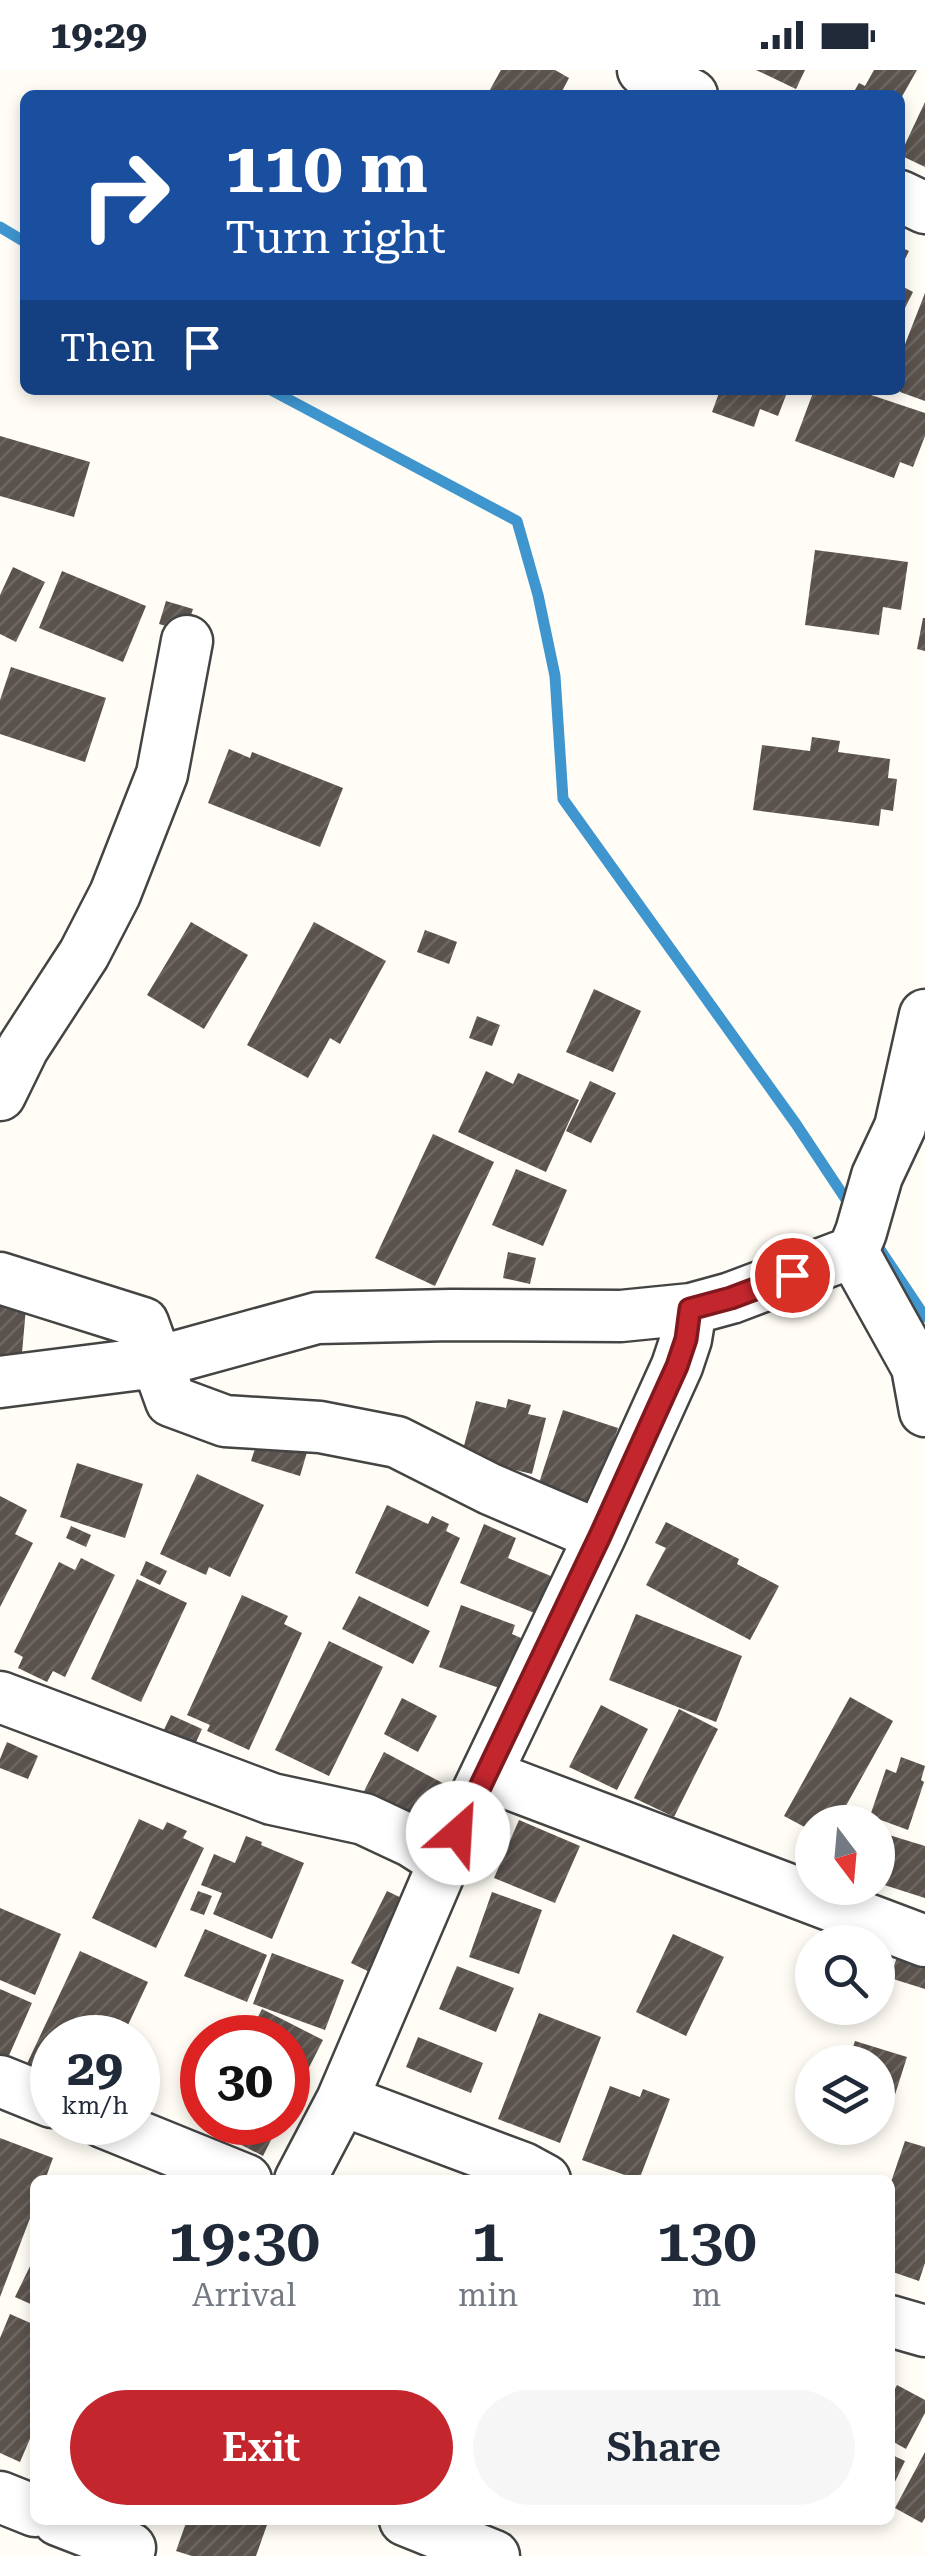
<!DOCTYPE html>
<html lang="en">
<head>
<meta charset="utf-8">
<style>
  :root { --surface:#fff; --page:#f6f6f7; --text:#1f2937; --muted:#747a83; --accent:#c4262e }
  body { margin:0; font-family:"Roboto Serif",serif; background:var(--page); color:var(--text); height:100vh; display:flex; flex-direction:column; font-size:38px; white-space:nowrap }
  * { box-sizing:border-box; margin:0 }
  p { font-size:32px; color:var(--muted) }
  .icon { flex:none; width:55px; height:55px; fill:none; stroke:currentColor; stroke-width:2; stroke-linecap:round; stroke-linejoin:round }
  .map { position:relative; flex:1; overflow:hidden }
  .drawer { position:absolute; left:30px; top:2105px; width:865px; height:350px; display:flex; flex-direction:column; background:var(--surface); border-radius:15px; box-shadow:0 5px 15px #0003 }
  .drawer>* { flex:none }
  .hud { position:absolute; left:20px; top:20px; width:885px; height:305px; border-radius:15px; box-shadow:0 5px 15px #0003; background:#1a4fa0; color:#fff; overflow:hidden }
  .needle { width:65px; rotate:164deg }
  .controls { position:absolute; left:795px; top:1735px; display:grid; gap:20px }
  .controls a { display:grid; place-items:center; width:100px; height:100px; border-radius:50%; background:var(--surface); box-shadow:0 5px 15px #0003; font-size:50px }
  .speed { position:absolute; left:30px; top:1945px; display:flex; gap:20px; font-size:50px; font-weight:700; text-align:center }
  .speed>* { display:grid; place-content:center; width:130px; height:130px; border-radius:50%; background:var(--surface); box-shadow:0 5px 15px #0003; line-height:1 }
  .speed small { font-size:25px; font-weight:400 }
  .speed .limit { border:15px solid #d22; background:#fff; color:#111 }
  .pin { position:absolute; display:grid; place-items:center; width:85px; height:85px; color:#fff; margin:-42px; border:5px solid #fff; border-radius:50%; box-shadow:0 2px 10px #0007 }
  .me { position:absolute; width:110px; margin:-55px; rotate:26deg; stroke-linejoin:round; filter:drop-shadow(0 0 8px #0008) }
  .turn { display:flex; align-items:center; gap:35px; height:210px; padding:0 40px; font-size:45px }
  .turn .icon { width:130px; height:130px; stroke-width:2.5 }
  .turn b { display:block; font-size:70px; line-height:85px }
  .then { display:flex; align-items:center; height:95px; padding:0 40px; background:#0003; gap:20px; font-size:38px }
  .eta { display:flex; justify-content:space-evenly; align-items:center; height:170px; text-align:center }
  .eta b { font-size:60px; font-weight:600; line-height:70px }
  .button { display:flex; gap:20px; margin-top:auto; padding:20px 40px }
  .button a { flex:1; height:115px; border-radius:60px; background:var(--accent); color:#fff; font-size:40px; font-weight:600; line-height:115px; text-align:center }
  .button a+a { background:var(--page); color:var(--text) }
  .status { display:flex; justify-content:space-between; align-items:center; height:70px; padding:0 50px; background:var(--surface); direction:ltr }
  .status svg { height:28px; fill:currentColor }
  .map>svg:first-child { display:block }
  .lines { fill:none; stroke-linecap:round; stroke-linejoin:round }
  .stream { stroke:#3f96cf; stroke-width:11 }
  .building { fill:url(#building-hatch) }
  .minor-casing { stroke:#444; stroke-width:55 }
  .minor { stroke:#fff; stroke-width:50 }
  .route-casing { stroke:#7f191e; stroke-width:25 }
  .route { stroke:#c4262e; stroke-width:18 }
</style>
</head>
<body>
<div class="status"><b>19:29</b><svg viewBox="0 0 49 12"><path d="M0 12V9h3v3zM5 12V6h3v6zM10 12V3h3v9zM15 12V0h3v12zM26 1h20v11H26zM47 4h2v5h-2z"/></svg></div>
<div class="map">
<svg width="925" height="2486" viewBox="0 0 925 2486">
  <defs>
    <pattern id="building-hatch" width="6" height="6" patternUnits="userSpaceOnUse" patternTransform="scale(2.5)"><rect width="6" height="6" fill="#5a524d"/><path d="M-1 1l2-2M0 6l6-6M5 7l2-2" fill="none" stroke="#6d6662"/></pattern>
  </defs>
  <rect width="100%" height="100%" fill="#fffdf5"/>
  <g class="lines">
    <path class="stream" d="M 0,157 L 25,172
      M 271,320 L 517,451 L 538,525 L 555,606 L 563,729 L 796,1054 L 853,1140
      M 875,1172 L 925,1247"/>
  </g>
  <path class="building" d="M 501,0 L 555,0 L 569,8 L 560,25 L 487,25 Z
    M 756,0 L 805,0 L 796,19 Z
    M 874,0 L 917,0 L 900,30 L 900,25 L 852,25 L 859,13 L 865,16 Z
    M 925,32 L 925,97 L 900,85 Z
    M 900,177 L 909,181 L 900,199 Z
    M 900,215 L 913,222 L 900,248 Z
    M 925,223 L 925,331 L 900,322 L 900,287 Z
    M 711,320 L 788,320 L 778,346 L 760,339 L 754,357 L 712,342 L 719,323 Z
    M 814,320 L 856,320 L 925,343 L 925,366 L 913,397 L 900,392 L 894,408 L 795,371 Z
    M 0,366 L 90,392 L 74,447 L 0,426 Z
    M 815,480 L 908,492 L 901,540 L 883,537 L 879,565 L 805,555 Z
    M 13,497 L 45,512 L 16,572 L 0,564 L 0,525 Z
    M 62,501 L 146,536 L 123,592 L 39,558 Z
    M 166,531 L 193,539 L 186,562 L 159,554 Z
    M 923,548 L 925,548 L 925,581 L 917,579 Z
    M 11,597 L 106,628 L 85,692 L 0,664 L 0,630 Z
    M 812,667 L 840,671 L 838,682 L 890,689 L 888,708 L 897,709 L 893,741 L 881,739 L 879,756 L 753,740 L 762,675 L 810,681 Z
    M 229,679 L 250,688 L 252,682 L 343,718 L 320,777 L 208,733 Z
    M 191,852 L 248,885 L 204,959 L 147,925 Z
    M 314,852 L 386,891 L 340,974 L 330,968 L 308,1008 L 247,975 Z
    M 425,860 L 457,872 L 449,894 L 417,882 Z
    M 594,919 L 641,941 L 613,1002 L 566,982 Z
    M 477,946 L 500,955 L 492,976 L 469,968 Z
    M 486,1001 L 513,1014 L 518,1003 L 579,1030 L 546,1102 L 458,1062 Z
    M 590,1011 L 616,1023 L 591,1073 L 566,1061 Z
    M 433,1064 L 494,1092 L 435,1216 L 375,1188 Z
    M 516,1099 L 567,1120 L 543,1176 L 492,1155 Z
    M 508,1182 L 536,1188 L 530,1214 L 503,1208 Z
    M 0,1236 L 26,1238 L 21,1294 L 0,1292 Z
    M 508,1329 L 531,1335 L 528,1344 L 546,1348 L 532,1404 L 461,1387 L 476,1331 L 506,1338 Z
    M 563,1340 L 618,1358 L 592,1434 L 538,1416 Z
    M 262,1357 L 310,1372 L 300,1406 L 251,1391 Z
    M 77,1393 L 143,1414 L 125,1468 L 60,1447 Z
    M 197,1404 L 264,1435 L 230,1507 L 209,1497 L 206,1505 L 160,1484 Z
    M 0,1426 L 27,1440 L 15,1464 L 33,1473 L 0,1537 Z
    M 387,1435 L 428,1454 L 432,1446 L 449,1454 L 446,1461 L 460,1468 L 428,1537 L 355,1503 Z
    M 666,1452 L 739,1489 L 737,1494 L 779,1516 L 750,1570 L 646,1515 L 666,1478 L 655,1473 Z
    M 484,1454 L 516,1468 L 508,1488 L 553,1507 L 537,1544 L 460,1513 Z
    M 71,1456 L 91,1465 L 86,1477 L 66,1468 Z
    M 81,1488 L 115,1505 L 65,1607 L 53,1601 L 47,1612 L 18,1598 L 23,1587 L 14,1582 L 59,1492 L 75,1500 Z
    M 146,1491 L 167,1501 L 160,1515 L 140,1505 Z
    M 137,1509 L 187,1533 L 141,1632 L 91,1609 Z
    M 242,1525 L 288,1546 L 284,1554 L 302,1563 L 249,1680 L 207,1661 L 210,1655 L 187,1645 Z
    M 359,1526 L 430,1561 L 413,1594 L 342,1559 Z
    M 461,1535 L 515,1555 L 512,1564 L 521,1568 L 502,1619 L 439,1597 Z
    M 636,1544 L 742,1586 L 716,1652 L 609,1610 Z
    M 329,1571 L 383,1597 L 329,1706 L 275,1680 Z
    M 850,1627 L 893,1651 L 837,1752 L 812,1752 L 812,1761 L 784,1746 Z
    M 402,1628 L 437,1646 L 418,1682 L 384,1664 Z
    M 601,1635 L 648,1659 L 617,1720 L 569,1697 Z
    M 679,1639 L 718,1659 L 674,1747 L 634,1728 Z
    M 171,1645 L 202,1659 L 191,1683 L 160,1668 Z
    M 7,1672 L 38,1686 L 28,1709 L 0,1698 L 0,1689 Z
    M 384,1682 L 452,1718 L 427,1764 L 360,1729 Z
    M 901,1687 L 925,1696 L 921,1710 L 924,1712 L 908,1760 L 870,1746 L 886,1699 L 896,1703 Z
    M 139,1749 L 163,1760 L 167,1752 L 187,1761 L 183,1768 L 204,1778 L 156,1878 L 92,1848 Z
    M 519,1750 L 580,1776 L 555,1833 L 494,1808 Z
    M 889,1765 L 925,1776 L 925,1828 L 878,1813 L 878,1799 Z
    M 246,1766 L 262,1772 L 261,1775 L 304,1793 L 272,1869 L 213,1844 L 222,1823 L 201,1815 L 214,1784 L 235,1793 Z
    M 198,1821 L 212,1826 L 204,1845 L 190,1840 Z
    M 387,1821 L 416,1835 L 380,1907 L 351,1893 Z
    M 492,1822 L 542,1840 L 519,1904 L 469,1887 Z
    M 0,1838 L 61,1864 L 35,1925 L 0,1910 Z
    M 205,1859 L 267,1885 L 247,1932 L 184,1906 Z
    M 673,1864 L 724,1887 L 686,1966 L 636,1942 Z
    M 80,1881 L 148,1912 L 122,1968 L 52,1968 L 52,2013 L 24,2000 Z
    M 899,1881 L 925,1890 L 925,1919 L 890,1908 Z
    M 272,1883 L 344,1910 L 325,1960 L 253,1934 Z
    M 457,1896 L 514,1918 L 496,1962 L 439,1939 Z
    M 0,1919 L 32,1933 L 0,2006 Z
    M 262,1939 L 323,1970 L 288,2039 L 288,1968 L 247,1968 Z
    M 539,1943 L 601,1967 L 560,2073 L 498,2049 Z
    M 418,1967 L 483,1993 L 471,2023 L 406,1997 Z
    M 855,1971 L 907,1987 L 892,2034 L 878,2030 L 878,1992 L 848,1992 Z
    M 610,2016 L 640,2027 L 643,2019 L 670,2029 L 639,2110 L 582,2090 Z
    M 204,2052 L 280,2052 L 263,2086 L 203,2055 Z
    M 0,2068 L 53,2088 L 45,2110 L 35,2110 L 35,2135 L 0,2227 Z
    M 905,2071 L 925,2077 L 925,2193 L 919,2211 L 890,2201 L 890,2115 Z
    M 35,2186 L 35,2236 L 15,2227 Z
    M 10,2244 L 35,2255 L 35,2357 L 20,2392 L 0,2383 L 0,2268 Z
    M 897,2315 L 925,2330 L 925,2343 L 906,2379 L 890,2370 L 890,2328 Z
    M 925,2382 L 925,2448 L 922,2453 L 895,2438 Z
    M 890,2384 L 905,2391 L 890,2422 Z
    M 187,2450 L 261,2450 L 268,2452 L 256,2486 L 192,2486 L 176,2481 Z"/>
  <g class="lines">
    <defs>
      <path id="minor" d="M 643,0 L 692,25
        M 900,126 L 925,138
        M 0,1025 L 23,978 L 84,884 L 115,824 L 162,704 L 187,571
        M 853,1182 L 917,1297 L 925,1341
        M 0,1208 L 143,1253 L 171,1331 L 225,1351 L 320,1357 L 397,1372 L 490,1419 L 600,1466
        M 0,1312 L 157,1292 L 317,1248 L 451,1245 L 621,1246 L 691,1239 L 731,1228 L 853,1182 L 861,1162 L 877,1106 L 900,1057 L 925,945
        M 0,1627 L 272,1729 L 364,1749 L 411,1771 L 444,1792 L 342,2030 L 523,2098 L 545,2110
        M 486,1705 L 925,1871
        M 444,1792 L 600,1466 L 677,1296 L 686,1269 L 691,1239
        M 0,2011 L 52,2032
        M 103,2052 L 246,2110
        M 300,2110 L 342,2030
        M 890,2251 L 925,2261
        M 0,2427 L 35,2441
        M 58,2450 L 130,2478
        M 405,2450 L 494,2486"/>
    </defs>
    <use href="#minor" class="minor-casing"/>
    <use href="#minor" class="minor"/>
  </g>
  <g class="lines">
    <defs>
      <path id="route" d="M 458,1763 L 600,1466 L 677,1296 L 686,1269 L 690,1239 L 731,1228 L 792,1205"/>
    </defs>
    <use href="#route" class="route-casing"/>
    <use href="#route" class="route"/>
  </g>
</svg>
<div class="controls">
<a><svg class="needle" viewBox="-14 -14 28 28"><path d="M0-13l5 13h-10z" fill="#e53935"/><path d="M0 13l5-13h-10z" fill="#747a83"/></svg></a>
<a><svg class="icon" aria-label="search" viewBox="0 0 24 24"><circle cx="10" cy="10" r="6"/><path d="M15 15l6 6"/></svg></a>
<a><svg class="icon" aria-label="layers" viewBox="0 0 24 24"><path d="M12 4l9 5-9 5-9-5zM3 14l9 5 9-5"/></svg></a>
</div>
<div class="speed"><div>29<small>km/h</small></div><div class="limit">30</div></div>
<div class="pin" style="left:792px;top:1205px;background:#d93025"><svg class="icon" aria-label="arrive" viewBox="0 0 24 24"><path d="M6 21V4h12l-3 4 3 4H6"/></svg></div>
<svg class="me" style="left:458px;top:1763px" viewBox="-20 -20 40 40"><circle r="19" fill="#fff"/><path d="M0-13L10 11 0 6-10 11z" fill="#c4262e"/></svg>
<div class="hud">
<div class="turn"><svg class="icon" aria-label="right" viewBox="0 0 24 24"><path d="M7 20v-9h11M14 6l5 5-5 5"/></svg><div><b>110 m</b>Turn right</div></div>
<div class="then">Then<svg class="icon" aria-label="arrive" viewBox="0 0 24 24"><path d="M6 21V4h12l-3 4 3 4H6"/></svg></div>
</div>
<section class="drawer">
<div class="eta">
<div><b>19:30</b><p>Arrival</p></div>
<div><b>1</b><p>min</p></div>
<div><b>130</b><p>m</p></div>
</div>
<div class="button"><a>Exit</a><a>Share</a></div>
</section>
</div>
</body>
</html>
